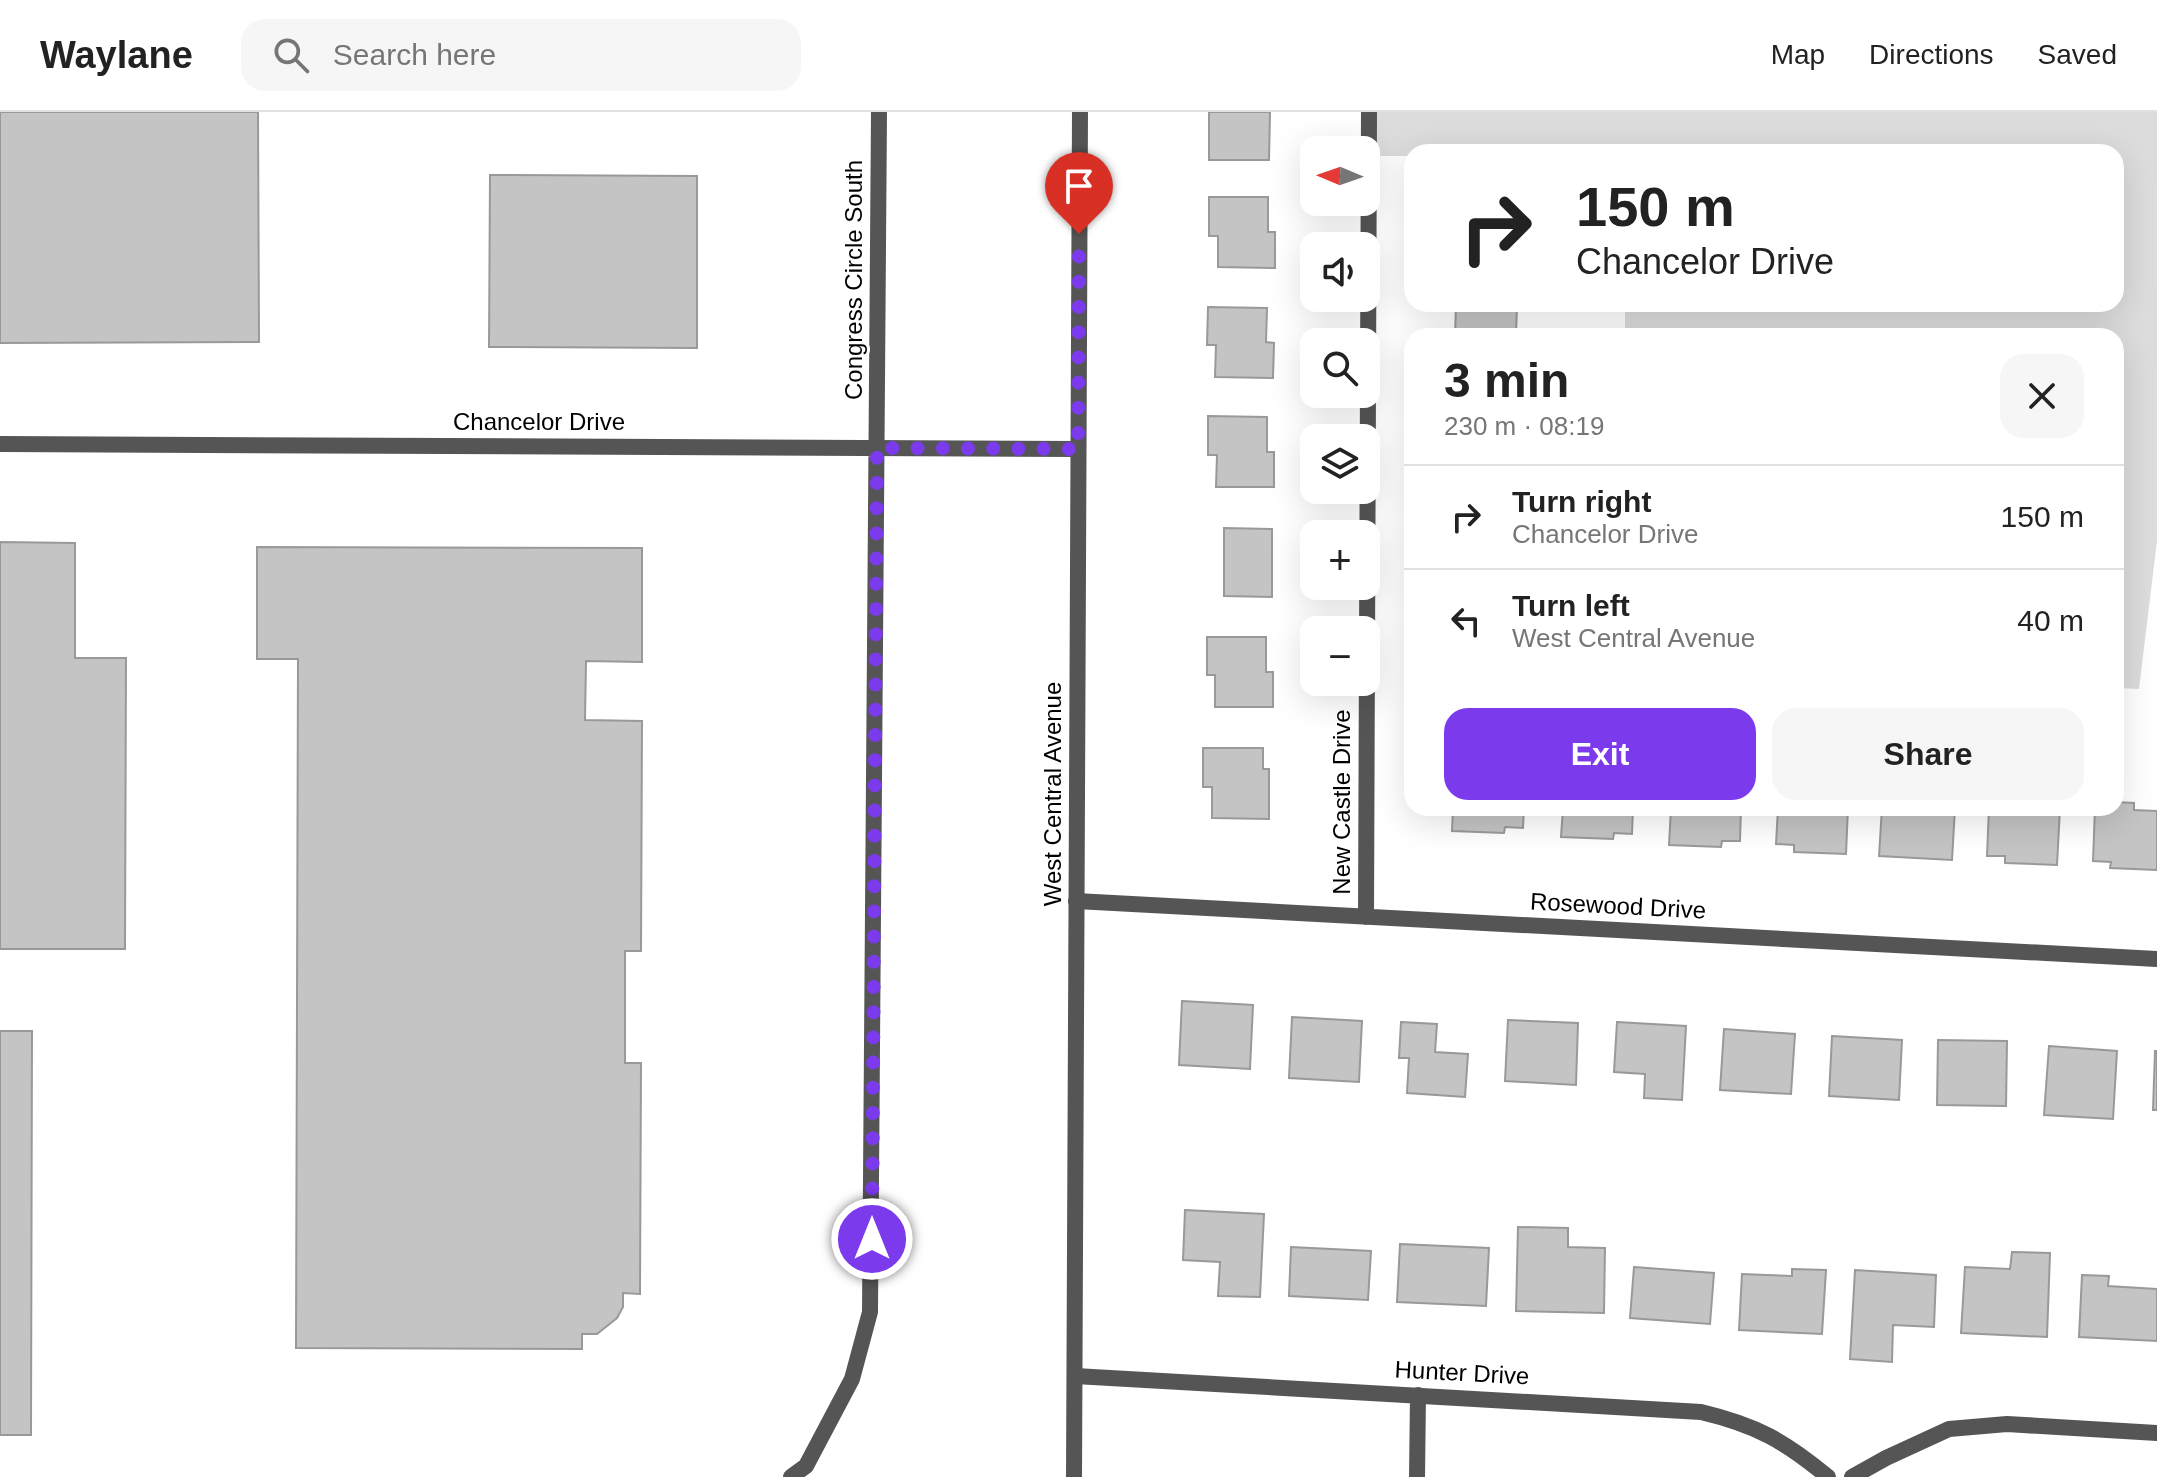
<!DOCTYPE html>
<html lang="en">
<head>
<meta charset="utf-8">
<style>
  :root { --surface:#fff; --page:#f6f6f6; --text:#222; --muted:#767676; --line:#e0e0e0; --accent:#7c3aed }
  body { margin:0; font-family:Arial,sans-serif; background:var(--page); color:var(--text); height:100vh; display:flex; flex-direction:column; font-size:30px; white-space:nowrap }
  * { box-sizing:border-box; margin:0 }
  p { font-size:26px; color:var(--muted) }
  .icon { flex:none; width:44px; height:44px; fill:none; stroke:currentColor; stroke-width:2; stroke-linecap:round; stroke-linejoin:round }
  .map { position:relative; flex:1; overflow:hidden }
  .side { position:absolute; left:1404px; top:216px; width:720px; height:488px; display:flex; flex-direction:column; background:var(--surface); border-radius:24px; box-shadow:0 8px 32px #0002 }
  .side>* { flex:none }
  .top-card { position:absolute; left:1404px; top:32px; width:720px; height:168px; border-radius:24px; box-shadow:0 8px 32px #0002; background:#fff; color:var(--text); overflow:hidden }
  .needle { width:52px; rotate:272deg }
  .fabs { position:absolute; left:1300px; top:24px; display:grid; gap:16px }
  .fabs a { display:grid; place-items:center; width:80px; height:80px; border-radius:16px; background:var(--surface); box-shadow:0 8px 32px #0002; font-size:40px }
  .pin { position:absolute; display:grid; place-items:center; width:68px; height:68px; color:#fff; margin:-82px -34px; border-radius:50% 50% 50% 0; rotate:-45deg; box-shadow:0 0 8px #0007 }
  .pin .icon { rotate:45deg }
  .me { position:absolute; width:88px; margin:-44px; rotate:0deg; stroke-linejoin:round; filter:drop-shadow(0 0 6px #0008) }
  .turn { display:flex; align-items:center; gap:28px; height:168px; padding:0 40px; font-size:36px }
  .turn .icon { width:104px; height:104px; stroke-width:2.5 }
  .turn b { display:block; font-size:56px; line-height:68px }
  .round { display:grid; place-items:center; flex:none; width:84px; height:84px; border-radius:24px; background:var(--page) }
  .overview { display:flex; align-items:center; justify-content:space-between; height:136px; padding:0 40px }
  h1 { font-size:48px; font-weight:800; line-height:60px }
  .cta { display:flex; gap:16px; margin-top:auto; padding:16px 40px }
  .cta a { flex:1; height:92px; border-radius:24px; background:var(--accent); color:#fff; font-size:32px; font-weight:800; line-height:92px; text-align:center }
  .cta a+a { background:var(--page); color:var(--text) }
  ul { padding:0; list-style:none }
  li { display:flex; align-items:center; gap:24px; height:104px; padding:0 40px; border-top:2px solid var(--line) }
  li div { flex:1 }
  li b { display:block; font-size:30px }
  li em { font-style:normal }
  header { display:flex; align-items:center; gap:48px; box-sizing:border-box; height:112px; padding:0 40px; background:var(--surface); border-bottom:2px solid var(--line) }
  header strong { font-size:38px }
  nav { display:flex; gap:44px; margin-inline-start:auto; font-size:28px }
  .search { width:560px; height:72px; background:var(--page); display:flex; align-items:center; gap:20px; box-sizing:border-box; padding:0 28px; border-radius:24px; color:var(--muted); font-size:30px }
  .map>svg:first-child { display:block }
  .green { fill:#dcdcdc }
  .building { fill:#c4c4c4; stroke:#999; stroke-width:2 }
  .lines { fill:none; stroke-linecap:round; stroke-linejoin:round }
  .minor { stroke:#555; stroke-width:16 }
  .tertiary { stroke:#555; stroke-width:16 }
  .route { stroke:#7c3aed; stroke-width:14; stroke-dasharray:0 25.2 }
  .labels { text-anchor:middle; stroke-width:6; stroke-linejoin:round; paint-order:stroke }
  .street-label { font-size:24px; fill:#000; stroke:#fff }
</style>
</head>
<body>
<header>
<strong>Waylane</strong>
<div class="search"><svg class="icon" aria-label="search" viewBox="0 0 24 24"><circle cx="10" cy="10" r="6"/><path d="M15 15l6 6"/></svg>Search here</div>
<nav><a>Map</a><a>Directions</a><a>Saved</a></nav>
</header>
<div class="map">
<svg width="2157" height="1365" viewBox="0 0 2157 1365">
  <rect width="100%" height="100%" fill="#fff"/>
  <path class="green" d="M 1369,0 L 2157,0 L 2157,429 L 2139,577 L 2116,576 L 2116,224 L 1625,224 L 1625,192 L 2116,192 L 2116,40 L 1412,40 L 1412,44 L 1369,44 Z"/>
  <path class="building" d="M 0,0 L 258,0 L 259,230 L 0,231 Z
    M 1209,0 L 1270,0 L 1269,48 L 1209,48 Z
    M 490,63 L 697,64 L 697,236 L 489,235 Z
    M 1209,85 L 1268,85 L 1268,120 L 1275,120 L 1275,156 L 1218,155 L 1218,124 L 1209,124 Z
    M 1456,192 L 1517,192 L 1516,224 L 1455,224 Z
    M 1208,195 L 1267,196 L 1266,230 L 1274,231 L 1273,266 L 1215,265 L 1216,233 L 1207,233 Z
    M 1208,304 L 1267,305 L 1267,340 L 1274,340 L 1274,375 L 1216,375 L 1217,343 L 1208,343 Z
    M 1224,416 L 1272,417 L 1272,485 L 1224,484 Z
    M 0,430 L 75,431 L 75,546 L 126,546 L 125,837 L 0,837 Z
    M 257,435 L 642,436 L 642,550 L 586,549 L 585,608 L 642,609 L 641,839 L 625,839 L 625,951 L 641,951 L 640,1182 L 623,1181 L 623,1195 L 617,1206 L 597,1222 L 582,1222 L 582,1237 L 296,1236 L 298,547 L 257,547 Z
    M 1207,525 L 1266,525 L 1266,560 L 1273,560 L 1273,595 L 1215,595 L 1215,563 L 1207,563 Z
    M 1203,636 L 1263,636 L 1263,657 L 1269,657 L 1269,707 L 1212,706 L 1212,675 L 1203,675 Z
    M 2116,690 L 2134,691 L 2134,698 L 2157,699 L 2157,758 L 2110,756 L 2111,750 L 2093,749 L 2095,696 L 2116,696 Z
    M 1453,696 L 1524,696 L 1523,716 L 1505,715 L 1504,721 L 1452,719 Z
    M 1563,696 L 1633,696 L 1632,722 L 1614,721 L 1613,727 L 1561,725 Z
    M 1671,696 L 1741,696 L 1740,729 L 1722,729 L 1721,735 L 1669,733 Z
    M 1778,696 L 1848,696 L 1846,742 L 1794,740 L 1794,733 L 1776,732 Z
    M 1882,696 L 1955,696 L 1952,748 L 1879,744 Z
    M 1989,696 L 2060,696 L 2057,753 L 2005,751 L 2005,744 L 1987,744 Z
    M 1182,889 L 1253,893 L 1250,957 L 1179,953 Z
    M 1292,905 L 1362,909 L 1359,970 L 1289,966 Z
    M 1508,908 L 1578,911 L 1576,973 L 1505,969 Z
    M 1401,910 L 1437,912 L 1435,940 L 1468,942 L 1465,985 L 1407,981 L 1409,946 L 1399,946 Z
    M 1617,910 L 1686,914 L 1682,988 L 1644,986 L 1645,962 L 1614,960 Z
    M 1724,917 L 1795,922 L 1791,982 L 1720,978 Z
    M 0,919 L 32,919 L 31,1323 L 0,1323 Z
    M 1832,924 L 1902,928 L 1899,988 L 1829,984 Z
    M 1938,928 L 2007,929 L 2006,994 L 1937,993 Z
    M 2049,934 L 2117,939 L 2113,1007 L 2044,1003 Z
    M 2155,939 L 2157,939 L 2157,998 L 2153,998 Z
    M 1185,1098 L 1264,1102 L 1260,1185 L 1218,1184 L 1220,1150 L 1183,1148 Z
    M 1518,1115 L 1568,1116 L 1568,1135 L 1605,1136 L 1604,1201 L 1516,1199 Z
    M 1400,1132 L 1489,1136 L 1486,1194 L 1397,1190 Z
    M 1291,1135 L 1371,1139 L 1368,1188 L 1289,1184 Z
    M 2012,1140 L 2050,1141 L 2047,1225 L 1961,1221 L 1965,1155 L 2010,1157 Z
    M 1634,1155 L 1714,1161 L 1710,1212 L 1630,1206 Z
    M 1792,1157 L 1826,1158 L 1822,1222 L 1739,1218 L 1742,1162 L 1792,1164 Z
    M 1855,1158 L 1936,1163 L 1934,1215 L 1893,1213 L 1892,1250 L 1850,1247 Z
    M 2082,1163 L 2109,1164 L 2108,1174 L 2157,1177 L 2157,1229 L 2079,1225 Z"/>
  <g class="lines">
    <path class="minor" d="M 0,332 L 1078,337
      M 1076,789 L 2157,847
      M 1366,805 L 1369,0
      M 1075,1264 L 1701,1300 C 1756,1313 1785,1329 1828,1365
      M 791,1365 L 806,1354 L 852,1267 L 870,1200 L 879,0
      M 1417,1365 L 1418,1283
      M 1852,1365 L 1886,1346 L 1949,1317 L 2007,1312 L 2157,1321"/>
    <path class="tertiary" d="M 1074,1365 L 1080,0"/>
  </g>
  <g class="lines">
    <path class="route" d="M 872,1127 L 877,336 L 1078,337 L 1079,122"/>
  </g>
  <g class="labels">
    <g class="street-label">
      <text transform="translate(854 168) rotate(-90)" y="8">Congress Circle South</text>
      <text x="539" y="318">Chancelor Drive</text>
      <text transform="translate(1053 682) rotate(-90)" y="8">West Central Avenue</text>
      <text transform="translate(1342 690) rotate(-90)" y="8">New Castle Drive</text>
      <text transform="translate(1618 794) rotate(3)" y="8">Rosewood Drive</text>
      <text transform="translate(1462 1261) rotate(3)" y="8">Hunter Drive</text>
    </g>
  </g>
</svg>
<div class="fabs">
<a><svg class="needle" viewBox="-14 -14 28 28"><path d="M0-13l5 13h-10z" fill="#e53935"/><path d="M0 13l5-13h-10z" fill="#767676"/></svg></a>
<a><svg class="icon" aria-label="sound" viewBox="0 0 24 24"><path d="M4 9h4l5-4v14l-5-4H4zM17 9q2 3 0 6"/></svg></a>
<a><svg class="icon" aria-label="search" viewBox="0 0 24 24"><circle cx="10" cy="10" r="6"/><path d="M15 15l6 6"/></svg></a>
<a><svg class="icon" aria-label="layers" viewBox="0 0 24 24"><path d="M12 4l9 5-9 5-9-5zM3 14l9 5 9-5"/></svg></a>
<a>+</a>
<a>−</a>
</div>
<div class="pin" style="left:1079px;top:122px;background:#d93025"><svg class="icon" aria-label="arrive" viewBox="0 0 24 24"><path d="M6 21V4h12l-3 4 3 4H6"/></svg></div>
<svg class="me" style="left:872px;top:1127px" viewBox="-20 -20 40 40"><circle r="17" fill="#7c3aed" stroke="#fff" stroke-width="3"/><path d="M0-11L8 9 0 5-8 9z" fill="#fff"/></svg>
<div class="top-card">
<div class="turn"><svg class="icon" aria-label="right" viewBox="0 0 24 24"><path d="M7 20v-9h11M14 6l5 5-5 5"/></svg><div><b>150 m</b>Chancelor Drive</div></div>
</div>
<section class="side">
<div class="overview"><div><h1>3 min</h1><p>230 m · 08:19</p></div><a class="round"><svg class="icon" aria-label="close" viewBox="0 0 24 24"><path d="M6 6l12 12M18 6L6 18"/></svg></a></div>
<ul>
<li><svg class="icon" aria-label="right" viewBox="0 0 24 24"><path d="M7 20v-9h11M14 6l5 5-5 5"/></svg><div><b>Turn right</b><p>Chancelor Drive</p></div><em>150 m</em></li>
<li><svg class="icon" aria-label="left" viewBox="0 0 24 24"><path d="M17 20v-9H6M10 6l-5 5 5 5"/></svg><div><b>Turn left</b><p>West Central Avenue</p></div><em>40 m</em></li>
</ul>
<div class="cta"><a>Exit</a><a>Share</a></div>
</section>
</div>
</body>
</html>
